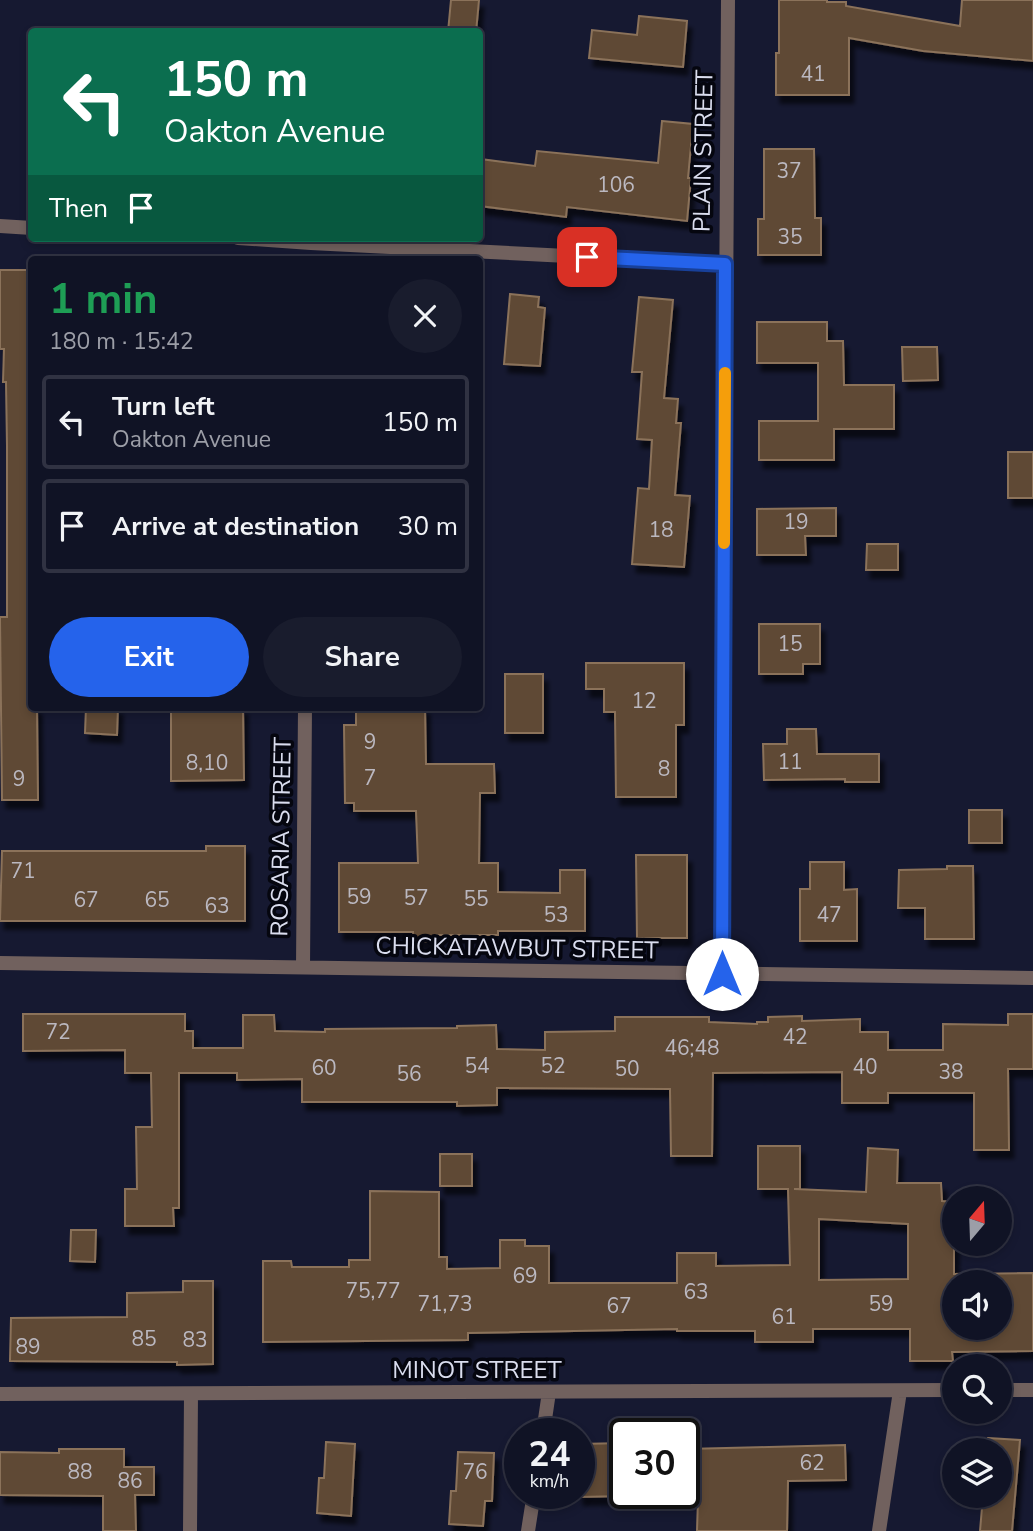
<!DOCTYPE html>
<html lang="en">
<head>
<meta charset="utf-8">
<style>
  :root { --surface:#101325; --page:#191c2d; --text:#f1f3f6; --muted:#9c9ea7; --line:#303242; --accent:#2563eb }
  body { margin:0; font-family:"Nunito Sans",sans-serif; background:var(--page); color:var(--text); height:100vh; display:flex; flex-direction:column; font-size:26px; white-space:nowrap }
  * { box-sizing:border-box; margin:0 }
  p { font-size:23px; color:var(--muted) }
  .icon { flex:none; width:38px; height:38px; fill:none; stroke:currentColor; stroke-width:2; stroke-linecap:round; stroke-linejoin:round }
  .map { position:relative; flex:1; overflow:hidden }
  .sheet { position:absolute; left:28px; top:256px; width:455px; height:455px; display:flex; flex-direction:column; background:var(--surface); border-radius:7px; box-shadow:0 4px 10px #0003,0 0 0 2px var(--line) }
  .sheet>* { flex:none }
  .top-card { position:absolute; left:28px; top:28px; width:455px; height:214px; border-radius:7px; box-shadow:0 4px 10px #0003,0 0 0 2px var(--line); background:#0b6e4f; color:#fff; overflow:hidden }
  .needle { width:46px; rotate:19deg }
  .tools { position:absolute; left:942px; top:1186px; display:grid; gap:14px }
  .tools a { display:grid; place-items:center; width:70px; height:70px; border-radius:50%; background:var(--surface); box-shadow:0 4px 10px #0003,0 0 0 2px var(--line); font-size:35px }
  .speed { position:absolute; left:504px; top:1418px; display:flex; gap:14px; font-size:35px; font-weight:700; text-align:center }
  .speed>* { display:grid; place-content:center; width:91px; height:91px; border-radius:50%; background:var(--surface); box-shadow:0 4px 10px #0003,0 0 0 2px var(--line); line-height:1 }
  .speed small { font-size:18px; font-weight:400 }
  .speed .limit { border:4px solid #111; border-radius:10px; background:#fff; color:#111 }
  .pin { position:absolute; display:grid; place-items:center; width:60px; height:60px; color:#fff; margin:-30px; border-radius:14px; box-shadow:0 4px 10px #0006 }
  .me { position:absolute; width:77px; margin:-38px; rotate:0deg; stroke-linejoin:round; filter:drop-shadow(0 0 5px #0008) }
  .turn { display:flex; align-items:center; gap:24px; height:147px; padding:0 21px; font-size:32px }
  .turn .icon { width:91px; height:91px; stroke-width:2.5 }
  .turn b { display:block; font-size:49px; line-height:60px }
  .then { display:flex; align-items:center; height:66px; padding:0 21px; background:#0003; gap:14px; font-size:26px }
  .round { display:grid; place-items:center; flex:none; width:74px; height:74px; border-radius:37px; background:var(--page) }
  .summary { display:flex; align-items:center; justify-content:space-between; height:119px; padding:0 21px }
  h1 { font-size:42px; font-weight:700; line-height:52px; color:#1e9e55 }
  .button { display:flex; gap:14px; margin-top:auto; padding:14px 21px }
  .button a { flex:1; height:80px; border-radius:42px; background:var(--accent); color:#fff; font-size:28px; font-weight:700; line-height:80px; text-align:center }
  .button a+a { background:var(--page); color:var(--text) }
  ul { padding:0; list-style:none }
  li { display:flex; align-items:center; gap:21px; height:94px; margin:0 14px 10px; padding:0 7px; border:4px solid var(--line); border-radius:7px }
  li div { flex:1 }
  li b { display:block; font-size:26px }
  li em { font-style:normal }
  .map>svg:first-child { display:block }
  .building { fill:#5e4934; stroke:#8b725a; stroke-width:2; fill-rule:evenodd; filter:url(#shadow) }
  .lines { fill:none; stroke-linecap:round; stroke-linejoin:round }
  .minor { stroke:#71615e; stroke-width:14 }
  .route-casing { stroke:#184099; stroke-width:18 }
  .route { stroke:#2563eb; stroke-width:12 }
  .slow { stroke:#f59e0b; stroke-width:12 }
  .labels { text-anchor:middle; stroke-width:7; stroke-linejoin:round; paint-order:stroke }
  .number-label { font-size:21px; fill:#bbb8c0 }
  .street-label { font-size:24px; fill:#daddee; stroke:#05060f }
</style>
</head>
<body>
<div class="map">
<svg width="1033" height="1531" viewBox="0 0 1033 1531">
  <defs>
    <filter id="shadow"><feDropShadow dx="4.5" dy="8" stdDeviation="2" flood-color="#0009"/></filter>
  </defs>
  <rect width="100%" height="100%" fill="#161931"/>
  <path class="building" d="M 451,0 L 479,0 L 476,32 L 448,32 Z
    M 779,0 L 827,0 L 827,2 L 846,2 L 846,6 L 960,26 L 962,0 L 1033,0 L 1033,61 L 923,51 L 849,38 L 849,95 L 776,95 L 776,53 L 779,53 Z
    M 639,16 L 687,21 L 683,67 L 589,58 L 592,30 L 637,35 Z
    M 662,121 L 693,124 L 688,178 L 691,178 L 687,221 L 567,207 L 566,217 L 480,206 L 480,159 L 535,166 L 537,151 L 658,163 Z
    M 764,149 L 814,149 L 815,218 L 821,218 L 821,255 L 758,255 L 758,219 L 764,219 Z
    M 0,270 L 31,270 L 32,707 L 37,707 L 38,800 L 2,800 L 0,617 L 7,617 L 7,446 L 6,382 L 3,382 L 4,349 L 0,349 Z
    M 510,294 L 539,297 L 538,307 L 545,308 L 540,366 L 504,364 Z
    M 639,297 L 673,300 L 664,398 L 678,399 L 676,423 L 681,423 L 675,495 L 690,496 L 684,567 L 632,564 L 638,488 L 649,489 L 652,440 L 637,439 L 642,372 L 632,372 Z
    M 757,322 L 827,322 L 827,341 L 843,341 L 844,385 L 894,385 L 894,429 L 834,429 L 834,460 L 759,460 L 759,421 L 818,421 L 818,363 L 757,363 Z
    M 902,347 L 937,347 L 938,380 L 903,381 Z
    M 1008,452 L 1033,452 L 1033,498 L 1008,498 Z
    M 836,508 L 836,536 L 805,536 L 806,555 L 757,555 L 757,509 Z
    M 867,544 L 898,544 L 898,570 L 866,570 Z
    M 759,624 L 820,624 L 820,664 L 803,664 L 803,674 L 759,674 Z
    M 586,663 L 684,663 L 684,725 L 676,725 L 676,797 L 616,797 L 615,712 L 604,712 L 604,689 L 586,689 Z
    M 505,674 L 543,674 L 543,733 L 505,733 Z
    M 86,707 L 118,707 L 117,735 L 85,733 Z
    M 171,707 L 243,707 L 244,780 L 171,781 Z
    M 356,707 L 425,707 L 426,764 L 494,764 L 495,793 L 480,793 L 479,863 L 498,863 L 498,892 L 560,893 L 560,870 L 585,870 L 585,931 L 498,931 L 498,935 L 437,935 L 437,942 L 413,941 L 413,932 L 339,932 L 339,863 L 418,863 L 416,811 L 354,811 L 354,803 L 345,803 L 344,725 L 356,725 Z
    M 787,729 L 816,729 L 817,754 L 879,754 L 879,782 L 845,782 L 845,779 L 764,780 L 763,744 L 787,744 Z
    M 969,810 L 1002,810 L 1002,843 L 969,843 Z
    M 206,846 L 245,846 L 245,921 L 0,921 L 2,851 L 206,851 Z
    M 636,855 L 687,855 L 687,938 L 637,938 Z
    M 810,862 L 844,862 L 844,890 L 857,889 L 857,941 L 800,941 L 800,889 L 810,889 Z
    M 947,866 L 973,866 L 974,939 L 925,939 L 925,908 L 898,908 L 899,870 L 947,869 Z
    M 23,1014 L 185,1014 L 185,1031 L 193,1031 L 193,1048 L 243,1048 L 243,1015 L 274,1015 L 275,1031 L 325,1032 L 325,1029 L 457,1028 L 457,1026 L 496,1025 L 497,1049 L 545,1050 L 545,1032 L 615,1031 L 615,1017 L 709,1017 L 709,1022 L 757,1024 L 757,1022 L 768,1022 L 768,1017 L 802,1016 L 802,1021 L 860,1019 L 860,1032 L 888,1032 L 888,1050 L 943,1050 L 943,1024 L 1008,1025 L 1008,1014 L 1033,1014 L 1033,1069 L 1008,1069 L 1009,1150 L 974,1150 L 974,1093 L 888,1093 L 888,1103 L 842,1103 L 842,1072 L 713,1073 L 712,1156 L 671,1156 L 670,1089 L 497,1088 L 497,1105 L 457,1106 L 457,1102 L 302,1102 L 302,1079 L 237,1080 L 237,1073 L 179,1073 L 179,1208 L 173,1208 L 174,1226 L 125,1226 L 125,1189 L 137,1189 L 136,1127 L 152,1127 L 151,1073 L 125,1073 L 125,1050 L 23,1051 Z
    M 758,1146 L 800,1146 L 800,1189 L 794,1189 L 866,1192 L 868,1148 L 898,1150 L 897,1183 L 941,1183 L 942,1201 L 954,1202 L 954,1274 L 1033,1273 L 1033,1351 L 952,1352 L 953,1361 L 910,1361 L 910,1329 L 813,1329 L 813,1342 L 755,1342 L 755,1331 L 677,1331 L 677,1329 L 468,1333 L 468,1340 L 263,1342 L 263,1261 L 291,1261 L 292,1267 L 349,1267 L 349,1260 L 370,1260 L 370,1191 L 439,1192 L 439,1257 L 447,1257 L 447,1269 L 500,1268 L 500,1240 L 525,1240 L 525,1246 L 549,1246 L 549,1283 L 677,1283 L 677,1253 L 716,1253 L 716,1266 L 790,1265 L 788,1189 L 758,1189 ZM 819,1219 L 908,1224 L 908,1279 L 819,1280 ZM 954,1283 L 999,1283 L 999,1328 L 954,1328 Z
    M 440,1154 L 472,1154 L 472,1186 L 440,1186 Z
    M 71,1230 L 96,1230 L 95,1262 L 70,1261 Z
    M 183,1281 L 213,1281 L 213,1364 L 177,1365 L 177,1362 L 10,1361 L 11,1318 L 127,1317 L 127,1293 L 183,1292 Z
    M 988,1438 L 1020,1440 L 1012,1531 L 980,1531 L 983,1496 L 999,1496 L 999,1451 L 987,1451 Z
    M 326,1442 L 355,1444 L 351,1516 L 317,1513 L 319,1478 L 324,1478 Z
    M 624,1443 L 625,1496 L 579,1497 L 579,1444 Z
    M 845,1445 L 846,1480 L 788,1481 L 787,1531 L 697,1531 L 698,1499 L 687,1499 L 686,1449 Z
    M 59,1449 L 124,1449 L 124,1467 L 154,1467 L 154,1495 L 135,1495 L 136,1531 L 103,1531 L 103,1496 L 0,1495 L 0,1452 L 59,1453 Z
    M 458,1452 L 494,1453 L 492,1501 L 485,1501 L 483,1526 L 449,1524 L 451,1491 L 456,1491 Z"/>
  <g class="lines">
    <path class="minor" d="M 0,226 L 32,228
      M 238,238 L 311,243 L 725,264
      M 0,963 L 1033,978
      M 303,967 L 305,707
      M 722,974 L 728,0
      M 999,1390 L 1033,1390
      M 0,1394 L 954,1390
      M 543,1433 L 549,1392
      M 190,1531 L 191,1394
      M 528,1531 L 534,1493
      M 879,1531 L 900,1391"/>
  </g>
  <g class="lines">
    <defs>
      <path id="route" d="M 587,257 L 725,264 L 722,974"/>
    </defs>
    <use href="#route" class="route-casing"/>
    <use href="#route" class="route"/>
    <path class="slow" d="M 724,543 L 725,373"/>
  </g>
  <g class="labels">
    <g class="number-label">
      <text x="813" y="81">41</text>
      <text x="789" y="178">37</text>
      <text x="616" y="192">106</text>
      <text x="790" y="244">35</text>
      <text x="796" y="529">19</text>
      <text x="661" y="537">18</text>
      <text x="790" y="651">15</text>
      <text x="644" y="708">12</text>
      <text x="370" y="749">9</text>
      <text x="790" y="769">11</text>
      <text x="207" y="770">8,10</text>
      <text x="664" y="776">8</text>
      <text x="370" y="785">7</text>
      <text x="19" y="786">9</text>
      <text x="23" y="878">71</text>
      <text x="359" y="904">59</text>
      <text x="416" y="905">57</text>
      <text x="476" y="906">55</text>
      <text x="86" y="907">67</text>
      <text x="157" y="907">65</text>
      <text x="217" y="913">63</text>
      <text x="556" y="922">53</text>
      <text x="829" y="922">47</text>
      <text x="58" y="1039">72</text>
      <text x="795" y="1044">42</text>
      <text x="692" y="1055">46;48</text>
      <text x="477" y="1073">54</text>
      <text x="553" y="1073">52</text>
      <text x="865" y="1074">40</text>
      <text x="324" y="1075">60</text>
      <text x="627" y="1076">50</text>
      <text x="951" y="1079">38</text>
      <text x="409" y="1081">56</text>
      <text x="525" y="1283">69</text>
      <text x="373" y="1298">75,77</text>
      <text x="696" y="1299">63</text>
      <text x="445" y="1311">71,73</text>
      <text x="881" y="1311">59</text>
      <text x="619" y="1313">67</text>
      <text x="784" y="1324">61</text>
      <text x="144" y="1346">85</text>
      <text x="195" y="1347">83</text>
      <text x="28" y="1354">89</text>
      <text x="812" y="1470">62</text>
      <text x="80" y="1479">88</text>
      <text x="475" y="1479">76</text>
      <text x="130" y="1488">86</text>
    </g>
    <g class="street-label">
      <text transform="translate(703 151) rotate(-89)" y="8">PLAIN STREET</text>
      <text transform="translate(281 837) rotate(-89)" y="8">ROSARIA STREET</text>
      <text transform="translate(517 948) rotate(1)" y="8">CHICKATAWBUT STREET</text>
      <text x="477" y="1378">MINOT STREET</text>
    </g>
  </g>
</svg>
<div class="tools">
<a><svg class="needle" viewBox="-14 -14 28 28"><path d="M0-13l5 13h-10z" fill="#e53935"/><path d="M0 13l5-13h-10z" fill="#9c9ea7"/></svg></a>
<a><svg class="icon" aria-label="sound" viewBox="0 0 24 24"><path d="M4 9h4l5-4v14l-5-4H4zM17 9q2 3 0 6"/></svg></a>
<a><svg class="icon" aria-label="search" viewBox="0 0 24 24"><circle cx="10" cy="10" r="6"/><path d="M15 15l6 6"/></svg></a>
<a><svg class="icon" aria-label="layers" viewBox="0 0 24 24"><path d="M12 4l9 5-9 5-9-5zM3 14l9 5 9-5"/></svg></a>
</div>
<div class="speed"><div>24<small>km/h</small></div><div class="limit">30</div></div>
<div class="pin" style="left:587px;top:257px;background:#d93025"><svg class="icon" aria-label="arrive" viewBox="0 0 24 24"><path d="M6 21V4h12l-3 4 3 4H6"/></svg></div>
<svg class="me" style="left:722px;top:974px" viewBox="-20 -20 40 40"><circle r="19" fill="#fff"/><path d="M0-13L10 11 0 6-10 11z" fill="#2563eb"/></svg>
<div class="top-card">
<div class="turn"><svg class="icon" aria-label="left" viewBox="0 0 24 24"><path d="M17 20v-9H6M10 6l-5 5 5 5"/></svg><div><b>150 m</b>Oakton Avenue</div></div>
<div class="then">Then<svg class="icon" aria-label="arrive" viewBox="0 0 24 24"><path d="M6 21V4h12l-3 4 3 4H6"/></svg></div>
</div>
<section class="sheet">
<div class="summary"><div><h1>1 min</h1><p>180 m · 15:42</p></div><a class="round"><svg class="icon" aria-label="close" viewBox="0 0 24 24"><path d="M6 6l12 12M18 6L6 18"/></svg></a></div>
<ul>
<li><svg class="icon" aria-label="left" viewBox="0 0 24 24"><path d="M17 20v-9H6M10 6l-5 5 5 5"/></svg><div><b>Turn left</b><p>Oakton Avenue</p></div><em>150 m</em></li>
<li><svg class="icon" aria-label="arrive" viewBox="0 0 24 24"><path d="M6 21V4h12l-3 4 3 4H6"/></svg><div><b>Arrive at destination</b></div><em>30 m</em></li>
</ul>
<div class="button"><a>Exit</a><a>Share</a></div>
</section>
</div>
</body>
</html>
